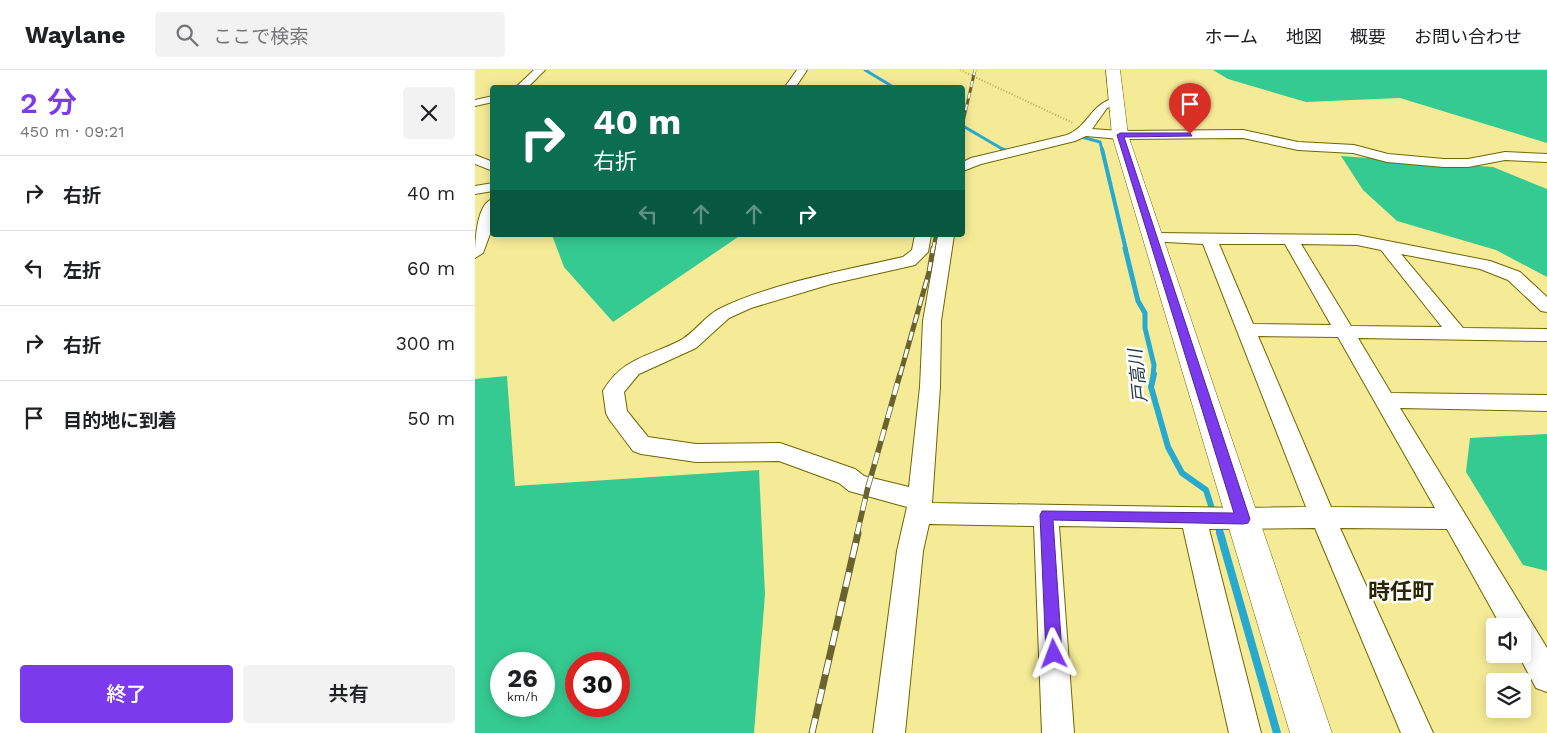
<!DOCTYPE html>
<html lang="ja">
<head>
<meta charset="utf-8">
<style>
  :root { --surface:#fff; --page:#f2f2f2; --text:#202124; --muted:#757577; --line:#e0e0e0; --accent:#7c3aed }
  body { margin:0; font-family:"Work Sans","Noto Sans JP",sans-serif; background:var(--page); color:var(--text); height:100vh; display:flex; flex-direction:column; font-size:19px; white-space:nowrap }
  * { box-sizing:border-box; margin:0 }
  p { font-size:16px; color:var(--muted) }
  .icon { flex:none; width:28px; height:28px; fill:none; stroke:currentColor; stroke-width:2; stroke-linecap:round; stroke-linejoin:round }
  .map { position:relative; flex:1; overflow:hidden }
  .drawer { display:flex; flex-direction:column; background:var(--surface); width:475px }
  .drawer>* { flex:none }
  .top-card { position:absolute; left:15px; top:15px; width:475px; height:152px; border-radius:5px; box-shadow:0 2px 12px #0003; background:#0b6e4f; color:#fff; overflow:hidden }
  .buttons { position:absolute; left:1011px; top:548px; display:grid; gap:10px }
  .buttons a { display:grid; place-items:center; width:45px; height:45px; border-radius:5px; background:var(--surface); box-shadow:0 2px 12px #0003; font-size:25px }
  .speed { position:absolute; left:15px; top:582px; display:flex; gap:10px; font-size:25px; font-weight:700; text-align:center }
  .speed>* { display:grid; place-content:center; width:65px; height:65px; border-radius:50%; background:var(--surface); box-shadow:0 2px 12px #0003; line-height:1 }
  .speed small { font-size:12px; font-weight:400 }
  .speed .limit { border:8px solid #d22; background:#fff; color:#111 }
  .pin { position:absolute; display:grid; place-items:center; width:42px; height:42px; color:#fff; margin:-51px -21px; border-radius:50% 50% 50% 0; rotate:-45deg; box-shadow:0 0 5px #0007 }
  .pin .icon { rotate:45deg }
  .me { position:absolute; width:55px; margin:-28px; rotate:357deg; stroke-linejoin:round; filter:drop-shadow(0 0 4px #0008) }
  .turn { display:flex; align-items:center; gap:18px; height:105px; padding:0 20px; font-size:22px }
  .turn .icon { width:65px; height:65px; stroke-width:2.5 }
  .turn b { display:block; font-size:35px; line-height:42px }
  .lanes { display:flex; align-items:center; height:48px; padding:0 20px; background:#0003; justify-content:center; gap:25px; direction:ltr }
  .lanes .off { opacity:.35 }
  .round { display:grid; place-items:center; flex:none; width:52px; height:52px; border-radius:5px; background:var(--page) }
  .overview { display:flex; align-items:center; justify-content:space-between; height:85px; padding:0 20px }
  h1 { font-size:30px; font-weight:600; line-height:38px; color:var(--accent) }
  .primary-button { display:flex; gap:10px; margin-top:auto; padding:10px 20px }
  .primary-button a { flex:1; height:58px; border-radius:5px; background:var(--accent); color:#fff; font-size:20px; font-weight:600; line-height:58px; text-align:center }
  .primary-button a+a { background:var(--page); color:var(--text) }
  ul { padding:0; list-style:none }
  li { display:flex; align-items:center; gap:15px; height:75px; padding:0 20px; border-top:1px solid var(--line) }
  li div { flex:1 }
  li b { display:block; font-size:19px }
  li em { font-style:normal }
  header { display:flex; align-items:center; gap:30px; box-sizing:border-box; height:70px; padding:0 25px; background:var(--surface); border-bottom:1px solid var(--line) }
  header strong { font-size:24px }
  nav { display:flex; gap:28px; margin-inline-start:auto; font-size:18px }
  .search { width:350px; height:45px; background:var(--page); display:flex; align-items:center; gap:12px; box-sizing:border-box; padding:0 18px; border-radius:5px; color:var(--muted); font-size:19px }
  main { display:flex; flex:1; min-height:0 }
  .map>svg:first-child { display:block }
  .forest { fill:#35ca91; fill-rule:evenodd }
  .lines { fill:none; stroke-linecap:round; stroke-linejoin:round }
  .stream-far4 { stroke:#28aacf; stroke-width:3 }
  .stream-far3 { stroke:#28aacf; stroke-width:4 }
  .stream-far2 { stroke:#28aacf; stroke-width:5 }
  .stream-far1 { stroke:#28aacf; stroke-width:6 }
  .stream { stroke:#28aacf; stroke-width:8 }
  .street-casing { stroke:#706601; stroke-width:2 }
  .secondary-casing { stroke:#706601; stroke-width:1 }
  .path { stroke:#b2aa66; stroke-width:2; stroke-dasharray:1 2; stroke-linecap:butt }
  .street { fill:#fff; fill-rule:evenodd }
  .secondary { fill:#fff; fill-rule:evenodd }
  .rail-far4-casing { stroke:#696330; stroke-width:3 }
  .rail-far3-casing { stroke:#696330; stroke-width:4 }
  .rail-far2-casing { stroke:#696330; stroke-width:5 }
  .rail-far1-casing { stroke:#696330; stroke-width:5.5 }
  .rail-casing { stroke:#696330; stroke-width:7 }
  .rail-far4 { stroke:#fff; stroke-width:2; stroke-dasharray:6; stroke-linecap:butt }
  .rail-far3 { stroke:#fff; stroke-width:2.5; stroke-dasharray:8; stroke-linecap:butt }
  .rail-far2 { stroke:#fff; stroke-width:3; stroke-dasharray:9; stroke-linecap:butt }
  .rail-far1 { stroke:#fff; stroke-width:4; stroke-dasharray:12; stroke-linecap:butt }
  .rail { stroke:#fff; stroke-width:5; stroke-dasharray:15; stroke-linecap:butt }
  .route { fill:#7c3aed; stroke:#51269a }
  .labels { text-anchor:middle; stroke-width:5; stroke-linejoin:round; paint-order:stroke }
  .water-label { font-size:18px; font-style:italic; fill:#1f3842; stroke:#fff }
  .near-quarter-label { font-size:22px; font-weight:bold; fill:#2b2703; stroke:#fff }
</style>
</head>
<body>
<header>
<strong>Waylane</strong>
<div class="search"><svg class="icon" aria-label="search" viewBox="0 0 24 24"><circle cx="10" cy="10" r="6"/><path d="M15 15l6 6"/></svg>ここで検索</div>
<nav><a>ホーム</a><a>地図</a><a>概要</a><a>お問い合わせ</a></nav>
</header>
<main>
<section class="drawer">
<div class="overview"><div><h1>2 分</h1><p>450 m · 09:21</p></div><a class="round"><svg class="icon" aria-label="close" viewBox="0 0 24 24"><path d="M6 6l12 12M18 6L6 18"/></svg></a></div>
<ul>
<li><svg class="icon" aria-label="right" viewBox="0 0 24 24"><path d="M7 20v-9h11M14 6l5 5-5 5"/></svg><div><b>右折</b></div><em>40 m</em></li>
<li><svg class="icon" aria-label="left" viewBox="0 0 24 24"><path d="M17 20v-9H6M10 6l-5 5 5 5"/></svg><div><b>左折</b></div><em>60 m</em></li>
<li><svg class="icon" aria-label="right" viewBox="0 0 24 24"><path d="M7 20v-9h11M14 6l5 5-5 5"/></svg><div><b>右折</b></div><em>300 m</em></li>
<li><svg class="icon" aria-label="arrive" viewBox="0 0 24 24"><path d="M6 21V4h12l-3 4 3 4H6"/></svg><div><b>目的地に到着</b></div><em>50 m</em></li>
</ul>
<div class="primary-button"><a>終了</a><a>共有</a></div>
</section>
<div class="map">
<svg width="1072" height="663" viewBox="0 0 1072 663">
  <rect width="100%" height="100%" fill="#f5eb97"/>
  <path class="forest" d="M 738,0 L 1072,0 L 1072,73 L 925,28 L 831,32 L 753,9 Z
    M 866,86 L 1018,97 L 1072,119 L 1072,207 L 1021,180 L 922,151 L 888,120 Z
    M 77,165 L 266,165 L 138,252 L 89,197 Z
    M 32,306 L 40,416 L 284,400 L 290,524 L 279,663 L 0,663 L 0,309 ZM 26,594 L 69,594 L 69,636 L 26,636 ZM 101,594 L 144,594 L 144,636 L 101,636 Z
    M 1072,364 L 1072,501 L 1048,495 L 991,402 L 995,368 Z"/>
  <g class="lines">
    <path class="stream-far4" d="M 390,0 L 420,18
      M 488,56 L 529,80
      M 603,66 L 625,72 L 627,80"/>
    <path class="stream-far3" d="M 527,79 L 531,81 L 536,80
      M 627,79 L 651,180"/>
    <path class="stream-far2" d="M 650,178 L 663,231 L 670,243 L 670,258 L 679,295 L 678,305"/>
    <path class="stream-far1" d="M 679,304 L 676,317 L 693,377 L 707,403 L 731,420 L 739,445
      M 742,453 L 745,464"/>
    <path class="stream" d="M 745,463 L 802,663"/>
    <defs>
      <path id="street" d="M 59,0 L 70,0 L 52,18 L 40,18 Z
        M 322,0 L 332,0 L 320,18 L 309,18 Z
        M 18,26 L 18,32 L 0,36 L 0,30 Z
        M 640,28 L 644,29 L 644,33 L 632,38 L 617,59 L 645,61 L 768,60 L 823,72 L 879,75 L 913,84 L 969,89 L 993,89 L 1030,82 L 1072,84 L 1072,92 L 1030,90 L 993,97 L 969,97 L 912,92 L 878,83 L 823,80 L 768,68 L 645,69 L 611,66 L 600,71 L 506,94 L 488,101 L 488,92 L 496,88 L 592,65 C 615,55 615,34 640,28 Z
        M 0,85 L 18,92 L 18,101 L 0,94 Z
        M 18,113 L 18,121 L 0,124 L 0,116 Z
        M 18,129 L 18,156 L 8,183 L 0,188 C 0,174 1,133 18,129 Z
        M 679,163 L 882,165 L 1015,191 L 1045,202 L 1072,227 L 1072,242 L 1066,241 L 1033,210 L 1005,199 L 926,184 L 988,258 L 1072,259 L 1072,271 L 883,268 L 916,323 L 1072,325 L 1072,341 L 925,338 L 1072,578 L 1072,622 L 1061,618 L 1043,584 L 1048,584 L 1048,556 L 1026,556 L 972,459 L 865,458 L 958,663 L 926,663 L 840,458 L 734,459 L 786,663 L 754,663 L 708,458 L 584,456 L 599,663 L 567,663 L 559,456 L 454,454 L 448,481 L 430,663 L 398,663 L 422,481 L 432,437 L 374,421 L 364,413 L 304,391 L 221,392 L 166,384 L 158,381 L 134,349 L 131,343 L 128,321 C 148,287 174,287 206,270 C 220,262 230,246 244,239 C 297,213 371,200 428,187 L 437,180 L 440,165 L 456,165 L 453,182 L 440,195 L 356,214 L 276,238 L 254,248 L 221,278 L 164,304 L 149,322 L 152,341 L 173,367 L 221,374 L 305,373 L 380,399 L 389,406 L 434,417 L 445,317 L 448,251 L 463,165 L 479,165 L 466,251 L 465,317 L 457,433 L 768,438 L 831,437 L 728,174 L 673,171 L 671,168 L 673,165 ZM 744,174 L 810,174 L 856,255 L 778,254 ZM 826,174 L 882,175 L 906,180 L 967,257 L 876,256 ZM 783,266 L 863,267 L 960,438 L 856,437 Z"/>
      <path id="secondary" d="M 631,0 L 645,0 L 653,65 L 857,663 L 815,663 L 637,65 Z"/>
    </defs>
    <use href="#street" class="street-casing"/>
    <use href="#secondary" class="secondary-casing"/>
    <path class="path" d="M 485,0 L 598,53"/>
    <use href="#street" class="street"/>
    <use href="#secondary" class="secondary"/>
    <defs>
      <path id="rail-far4" d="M 488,52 L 500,0"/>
      <path id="rail-far3" d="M 458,180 L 461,165"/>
      <path id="rail-far2" d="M 425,305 L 454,202 L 458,178"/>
      <path id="rail-far1" d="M 382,464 L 393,417 L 425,304"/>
      <path id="rail" d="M 337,663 L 383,463"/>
    </defs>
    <use href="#rail-far4" class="rail-far4-casing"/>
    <use href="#rail-far3" class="rail-far3-casing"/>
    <use href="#rail-far2" class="rail-far2-casing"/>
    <use href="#rail-far1" class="rail-far1-casing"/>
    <use href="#rail" class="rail-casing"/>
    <use href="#rail-far4" class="rail-far4"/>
    <use href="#rail-far3" class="rail-far3"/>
    <use href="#rail-far2" class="rail-far2"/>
    <use href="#rail-far1" class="rail-far1"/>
    <use href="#rail" class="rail"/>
  </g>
  <path class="route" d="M 715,63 L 717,66 L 649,67 L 775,449 L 773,453 L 768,454 L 578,450 L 587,584 L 584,589 L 579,591 L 573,589 L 571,584 L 565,445 L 567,441 L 759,443 L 642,65 L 645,63 Z"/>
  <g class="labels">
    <g class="water-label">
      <text transform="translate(663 306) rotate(-96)" y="6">戸高川</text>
    </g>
    <g class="near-quarter-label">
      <text x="926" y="529">時任町</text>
    </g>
  </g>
</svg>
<div class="buttons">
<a><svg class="icon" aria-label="sound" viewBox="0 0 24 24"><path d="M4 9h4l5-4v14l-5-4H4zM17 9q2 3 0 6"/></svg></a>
<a><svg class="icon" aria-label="layers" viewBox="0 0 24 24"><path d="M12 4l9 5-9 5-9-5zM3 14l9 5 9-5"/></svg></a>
</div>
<div class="speed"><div>26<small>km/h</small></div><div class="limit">30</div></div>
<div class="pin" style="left:715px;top:64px;background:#d93025"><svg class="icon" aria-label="arrive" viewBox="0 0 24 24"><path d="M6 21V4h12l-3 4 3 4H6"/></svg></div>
<svg class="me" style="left:579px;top:584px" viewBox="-20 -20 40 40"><path d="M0-17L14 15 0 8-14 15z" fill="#7c3aed" stroke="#fff" stroke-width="4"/></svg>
<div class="top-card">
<div class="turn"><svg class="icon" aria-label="right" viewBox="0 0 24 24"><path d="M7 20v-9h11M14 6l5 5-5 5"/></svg><div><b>40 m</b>右折</div></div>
<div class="lanes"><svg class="icon off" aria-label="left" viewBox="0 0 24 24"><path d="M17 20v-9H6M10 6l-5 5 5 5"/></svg><svg class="icon off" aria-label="ahead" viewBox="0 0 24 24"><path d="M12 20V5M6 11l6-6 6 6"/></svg><svg class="icon off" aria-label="ahead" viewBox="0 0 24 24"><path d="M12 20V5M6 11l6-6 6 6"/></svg><svg class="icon" aria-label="right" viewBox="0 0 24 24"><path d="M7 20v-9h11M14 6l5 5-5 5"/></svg></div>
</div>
</div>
</main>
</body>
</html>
